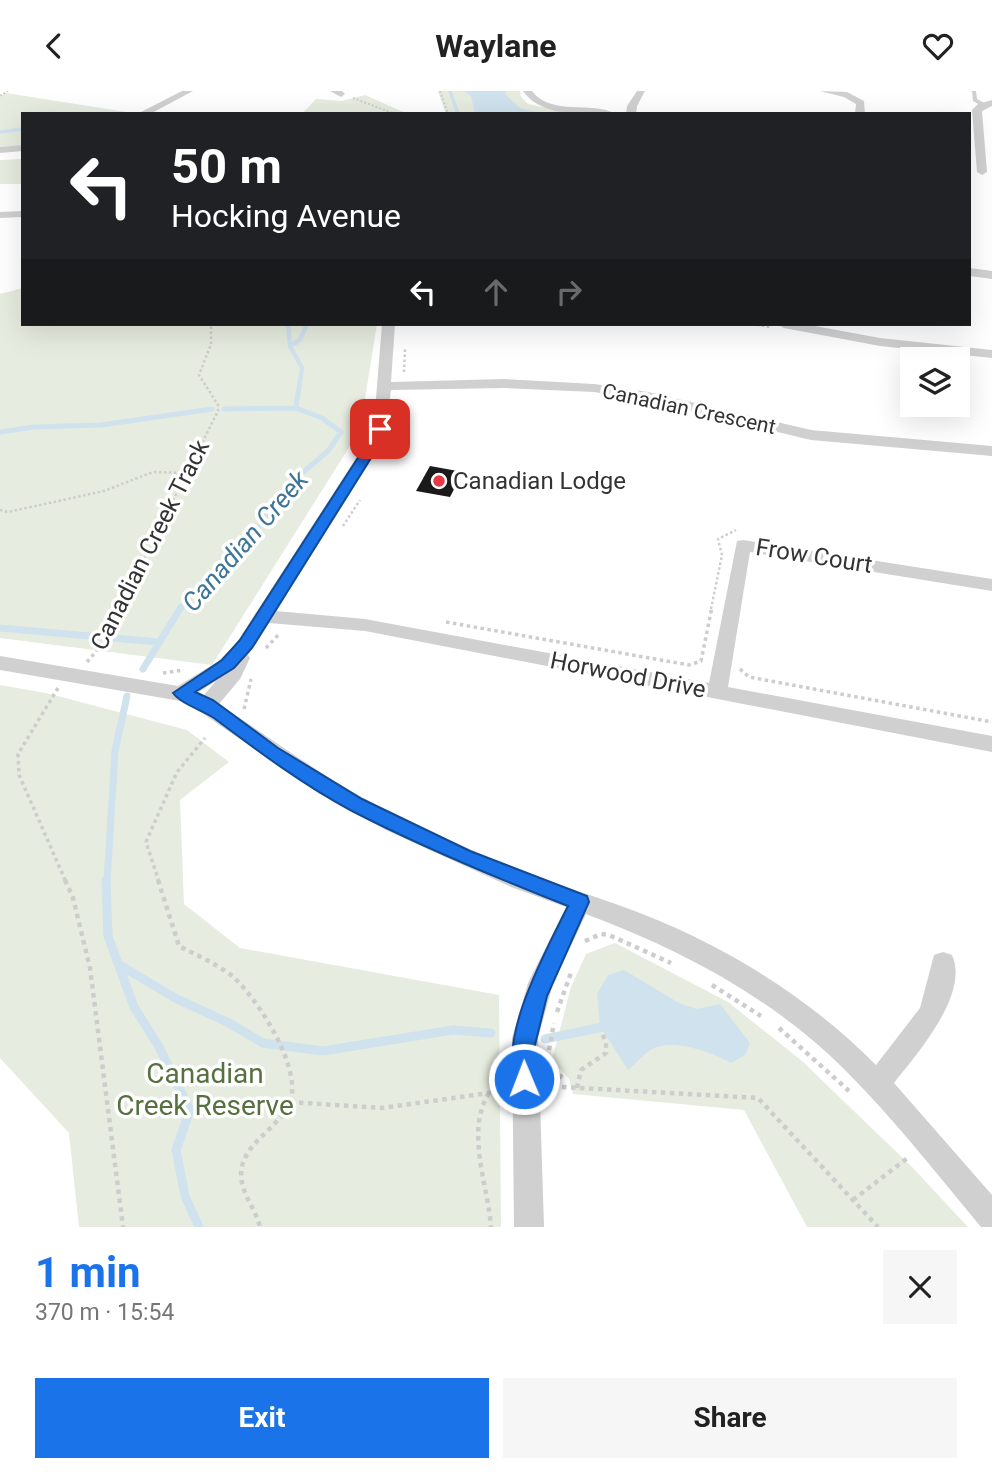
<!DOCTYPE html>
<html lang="en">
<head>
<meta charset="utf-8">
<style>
  :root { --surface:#fff; --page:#f6f6f6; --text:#222; --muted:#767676; --accent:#1a73e8 }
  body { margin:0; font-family:Roboto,sans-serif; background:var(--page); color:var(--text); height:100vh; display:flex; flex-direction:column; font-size:26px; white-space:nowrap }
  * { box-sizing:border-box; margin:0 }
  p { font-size:23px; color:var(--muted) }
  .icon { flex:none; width:38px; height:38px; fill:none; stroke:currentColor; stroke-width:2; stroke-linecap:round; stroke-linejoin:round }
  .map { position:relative; height:1136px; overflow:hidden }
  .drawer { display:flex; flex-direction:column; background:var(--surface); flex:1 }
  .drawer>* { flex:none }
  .hud { position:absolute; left:21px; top:21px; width:950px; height:214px; border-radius:0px; box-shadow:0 7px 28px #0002; background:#202124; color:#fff; overflow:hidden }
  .buttons { position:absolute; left:900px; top:256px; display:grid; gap:14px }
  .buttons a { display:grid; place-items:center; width:70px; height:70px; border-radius:0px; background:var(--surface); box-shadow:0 7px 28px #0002; font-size:35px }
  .pin { position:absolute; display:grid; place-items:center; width:60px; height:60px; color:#fff; margin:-30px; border-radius:14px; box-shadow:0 4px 10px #0006 }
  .me { position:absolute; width:77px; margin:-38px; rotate:359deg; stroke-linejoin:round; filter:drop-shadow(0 0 5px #0008) }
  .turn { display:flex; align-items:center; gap:24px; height:147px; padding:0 35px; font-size:32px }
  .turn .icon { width:91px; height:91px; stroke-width:2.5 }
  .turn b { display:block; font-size:49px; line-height:60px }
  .lanes { display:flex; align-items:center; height:66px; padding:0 35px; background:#0003; justify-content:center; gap:35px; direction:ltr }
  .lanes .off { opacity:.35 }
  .round { display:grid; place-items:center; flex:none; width:74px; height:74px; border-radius:0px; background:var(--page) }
  .overview { display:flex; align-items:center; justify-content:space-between; height:119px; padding:0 35px }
  h1 { font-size:42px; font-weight:700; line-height:52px; color:var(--accent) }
  .button { display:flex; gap:14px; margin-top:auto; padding:14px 35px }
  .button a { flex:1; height:80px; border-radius:0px; background:var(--accent); color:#fff; font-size:28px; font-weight:700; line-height:80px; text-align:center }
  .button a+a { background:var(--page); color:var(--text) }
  header { display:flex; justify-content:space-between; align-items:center; height:91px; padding:0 35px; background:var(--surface); font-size:32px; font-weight:700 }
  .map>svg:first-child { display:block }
  .green { fill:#e6ecdf }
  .water { fill:#cfe2ee }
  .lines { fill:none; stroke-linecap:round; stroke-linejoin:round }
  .stream-far4 { stroke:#cfe2ee; stroke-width:3.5 }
  .stream-far3 { stroke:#cfe2ee; stroke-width:4.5 }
  .stream-far2 { stroke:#cfe2ee; stroke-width:5 }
  .stream-far1 { stroke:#cfe2ee; stroke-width:7 }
  .stream { stroke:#cfe2ee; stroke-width:9 }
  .building { fill:#1a1a1a }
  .path-far3 { stroke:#cdcdcd; stroke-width:2; stroke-dasharray:2 2; stroke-linecap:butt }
  .path-far2 { stroke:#cdcdcd; stroke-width:2.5; stroke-dasharray:2.5 2.5; stroke-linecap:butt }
  .path-far1 { stroke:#cdcdcd; stroke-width:3.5; stroke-dasharray:3.5 3.5; stroke-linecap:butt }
  .path { stroke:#cdcdcd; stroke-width:4.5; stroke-dasharray:4.5 4.5; stroke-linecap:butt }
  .lane { fill:#d0d0d0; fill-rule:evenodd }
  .street { fill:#d0d0d0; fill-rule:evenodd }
  .route { fill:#1a73e8; stroke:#114b97; stroke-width:2 }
  .poi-dot { fill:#e63946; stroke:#fff; stroke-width:2.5 }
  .labels { text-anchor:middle; stroke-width:7; stroke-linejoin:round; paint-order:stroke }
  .far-street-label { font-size:21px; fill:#333; stroke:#fff }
  .poi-label { font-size:24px; fill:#333; stroke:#fff; text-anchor:start }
  .street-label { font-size:24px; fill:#333; stroke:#fff }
  .water-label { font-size:26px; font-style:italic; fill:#3f7597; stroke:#fff }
  .near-park-label { font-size:28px; fill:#56703f; stroke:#fff }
</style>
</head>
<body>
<header><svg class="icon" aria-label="back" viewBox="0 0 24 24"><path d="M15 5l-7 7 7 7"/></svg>Waylane<svg class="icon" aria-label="heart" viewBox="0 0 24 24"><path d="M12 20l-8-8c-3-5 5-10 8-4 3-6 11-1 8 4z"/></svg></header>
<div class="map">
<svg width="992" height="1136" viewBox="0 0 992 1136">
  <rect width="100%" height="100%" fill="#fff"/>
  <path class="green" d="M 438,0 L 520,0 L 521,6 L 528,13 L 577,23 L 446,23 Z
    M 6,2 L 139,23 L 23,23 L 23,55 L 0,56 L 0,6 Z
    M 365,4 L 408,23 L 302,23 L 316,8 L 342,10 Z
    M 23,68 L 23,93 L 0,93 L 0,69 Z
    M 23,197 L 23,233 L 377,233 L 360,339 L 212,574 L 0,547 L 0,203 Z
    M 0,594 L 46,602 L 187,639 L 229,671 L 180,709 L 184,813 L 240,857 L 499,904 L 501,1136 L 79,1136 L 69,1042 L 0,967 Z
    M 615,852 L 728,911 L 802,970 L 912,1076 L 968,1136 L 807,1136 L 744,1019 L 573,1003 L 569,988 L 552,969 L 571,896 L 586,863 Z"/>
  <path class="water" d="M 464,0 L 506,0 L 505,3 L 520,17 L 544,23 L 475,23 L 471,5 Z
    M 624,879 L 679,912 L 697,918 L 720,913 L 750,952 L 745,964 L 731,972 C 712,961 670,945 649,960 C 642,965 635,973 628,979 L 600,935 L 597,903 L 608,884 Z"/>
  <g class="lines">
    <path class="stream-far4" d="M 450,0 L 458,23
      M 0,41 L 23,38"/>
    <path class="stream-far3" d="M 288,233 L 290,255
      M 298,303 L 302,277 L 290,255 L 300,249 L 307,233"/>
    <path class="stream-far2" d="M 224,318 L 296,317
      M 0,341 L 34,336 L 101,334 L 212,318
      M 180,518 L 199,495 L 252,445 L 287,395 L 328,360 L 341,341 L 322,327 L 296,317 L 298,301"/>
    <path class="stream-far1" d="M 0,537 L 101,546
      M 112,547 L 159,551
      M 143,578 L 181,516
      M 107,791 L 115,660 L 127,605"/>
    <path class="stream" d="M 106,789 L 108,845 L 134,916 L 158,954 L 190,1019 L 176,1059 L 185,1105 L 199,1136
      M 118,873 L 175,907 L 229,932 L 263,952 L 323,960 L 453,939 L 491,942
      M 545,948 L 608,935"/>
  </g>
  <path class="building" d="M 430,375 L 463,381 L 450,406 L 416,400 Z"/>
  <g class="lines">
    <path class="path-far3" d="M 440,0 L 448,23
      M 0,5 L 8,0
      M 353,7 L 395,23"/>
    <path class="path-far2" d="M 752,233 L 770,236
      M 404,281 L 405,257
      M 393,355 L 400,345 L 403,309
      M 0,419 L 8,421 L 104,400 L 153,381 L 186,382
      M 343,435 L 360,409
      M 122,518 L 141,473 L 218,320 L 218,314 L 199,284 L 211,253 L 211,233
      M 711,518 L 722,464 L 718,448 L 736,439"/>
    <path class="path-far1" d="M 446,531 L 689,574 L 701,570 L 712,516
      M 266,557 L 280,542
      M 87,571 L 105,550 L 122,516
      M 740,578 L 749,586 L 992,631
      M 163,582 L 184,579
      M 58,597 L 18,663 L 19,684 L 66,791
      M 244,618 L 251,588
      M 159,791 L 146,751 L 177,681 L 205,647"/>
    <path class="path" d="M 65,789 L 73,807 L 90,877 L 123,1136
      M 158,789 L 179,855 C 196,864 215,872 231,884 C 256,905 303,977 290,1011 C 280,1036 249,1048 242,1075 C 237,1099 255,1115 260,1136
      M 585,850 L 601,843 L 609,844 L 671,872
      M 712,894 L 761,925
      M 557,921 L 572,879
      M 779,937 L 849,1000
      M 549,959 L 554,932
      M 548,970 L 561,985 L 556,989 L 548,989
      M 562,996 L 758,1007 L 878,1136
      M 577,997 L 581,979 L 606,962 L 606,951 L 602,942
      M 489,1002 C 465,1040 488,1094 491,1136
      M 290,1011 L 382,1017 L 503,1000
      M 853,1109 L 910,1065"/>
    <path class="lane" d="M 972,0 L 976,0 L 977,8 L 986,13 L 986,15 L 982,15 L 973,10 Z"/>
    <path class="street" d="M 182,0 L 193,0 L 150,23 L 137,23 Z
      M 330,0 L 342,0 L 345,3 L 341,6 Z
      M 523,0 L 532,0 C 552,26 591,9 616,23 C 585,23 542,27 523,0 Z
      M 637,0 L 645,0 L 637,15 L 636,23 L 626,23 L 627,15 Z
      M 820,0 L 847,1 L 864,10 L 865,23 L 855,23 L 856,13 L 844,6 Z
      M 992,9 L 992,15 L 982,20 L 987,81 L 982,84 L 977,81 L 972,19 L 978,13 Z
      M 23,54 L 23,60 L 0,62 L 0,56 Z
      M 23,120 L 23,126 L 0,127 L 0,121 Z
      M 970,177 L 992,180 L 992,188 L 970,185 Z
      M 382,233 L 395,233 L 391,291 L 504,288 L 594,293 L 648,301 L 811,339 L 992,355 L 992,365 L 811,349 L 648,310 L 594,301 L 504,297 L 391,299 L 385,347 L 276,520 L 365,528 L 709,592 L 737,450 L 743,449 L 992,488 L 992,500 L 750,461 L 728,596 L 992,645 L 992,661 L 365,540 L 269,532 L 248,564 L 250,567 L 240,588 L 219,613 C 279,653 338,697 404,728 C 445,747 488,767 530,783 C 568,797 607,809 645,824 C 729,857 812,909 876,974 L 920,917 L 934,864 L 943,861 L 952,864 C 970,903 916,964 894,992 L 992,1104 L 992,1136 L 981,1136 C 937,1083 894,1028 845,979 C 773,907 680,858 586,823 L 553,893 L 538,947 L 544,1136 L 514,1136 L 512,947 L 528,892 L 566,816 L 511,796 L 386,739 L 317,701 L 186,611 L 0,579 L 0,565 L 178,595 L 217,571 L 235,554 L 369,347 L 374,332 ZM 216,590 L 204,604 L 199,601 Z
      M 777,233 L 804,233 L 880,247 L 992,259 L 992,267 L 880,255 L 784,237 Z"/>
  </g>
  <path class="route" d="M 380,334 L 387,338 L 376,359 L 252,557 L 234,577 L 195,601 L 213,609 L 278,657 L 362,708 L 470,760 L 587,805 L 589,811 L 547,905 L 535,954 L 536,988 L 532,995 L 524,998 L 517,995 C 496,948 547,858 568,815 C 494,786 422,756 352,720 C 303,694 258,660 214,627 C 202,619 181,613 173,602 L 222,569 L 240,549 L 363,359 L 374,338 Z"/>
  <circle class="poi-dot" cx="439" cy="390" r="7"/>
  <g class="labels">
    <g class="far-street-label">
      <text transform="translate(689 318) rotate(12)" y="7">Canadian Crescent</text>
    </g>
    <g class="poi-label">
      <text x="453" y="398">Canadian Lodge</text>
    </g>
    <g class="street-label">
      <text transform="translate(150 454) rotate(-63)" y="8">Canadian Creek Track</text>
      <text transform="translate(814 465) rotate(9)" y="8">Frow Court</text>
      <text transform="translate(628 584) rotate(11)" y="8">Horwood Drive</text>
    </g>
    <g class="water-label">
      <text transform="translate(245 450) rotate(-49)" y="9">Canadian Creek</text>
    </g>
    <g class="near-park-label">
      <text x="205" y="992">Canadian<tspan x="205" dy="32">Creek Reserve</tspan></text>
    </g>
  </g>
</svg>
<div class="buttons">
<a><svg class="icon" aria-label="layers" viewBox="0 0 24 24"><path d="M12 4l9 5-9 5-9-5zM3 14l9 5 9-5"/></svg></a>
</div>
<div class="pin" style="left:380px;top:338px;background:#d93025"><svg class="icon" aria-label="arrive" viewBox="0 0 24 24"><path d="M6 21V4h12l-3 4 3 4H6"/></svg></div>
<svg class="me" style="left:524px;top:988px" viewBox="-20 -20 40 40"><circle r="17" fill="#1a73e8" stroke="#fff" stroke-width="3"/><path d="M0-11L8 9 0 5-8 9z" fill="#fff"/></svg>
<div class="hud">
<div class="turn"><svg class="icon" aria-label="left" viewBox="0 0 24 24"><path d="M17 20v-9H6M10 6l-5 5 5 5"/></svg><div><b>50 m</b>Hocking Avenue</div></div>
<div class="lanes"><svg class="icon" aria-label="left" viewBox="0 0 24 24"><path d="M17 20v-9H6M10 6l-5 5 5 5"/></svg><svg class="icon off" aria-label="ahead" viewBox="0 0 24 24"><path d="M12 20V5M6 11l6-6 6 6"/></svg><svg class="icon off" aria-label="right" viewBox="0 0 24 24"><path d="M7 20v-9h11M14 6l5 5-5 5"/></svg></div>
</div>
</div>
<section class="drawer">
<div class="overview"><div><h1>1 min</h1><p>370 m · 15:54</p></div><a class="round"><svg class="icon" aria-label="close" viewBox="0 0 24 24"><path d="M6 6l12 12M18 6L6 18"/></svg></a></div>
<div class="button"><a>Exit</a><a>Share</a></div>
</section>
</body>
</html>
